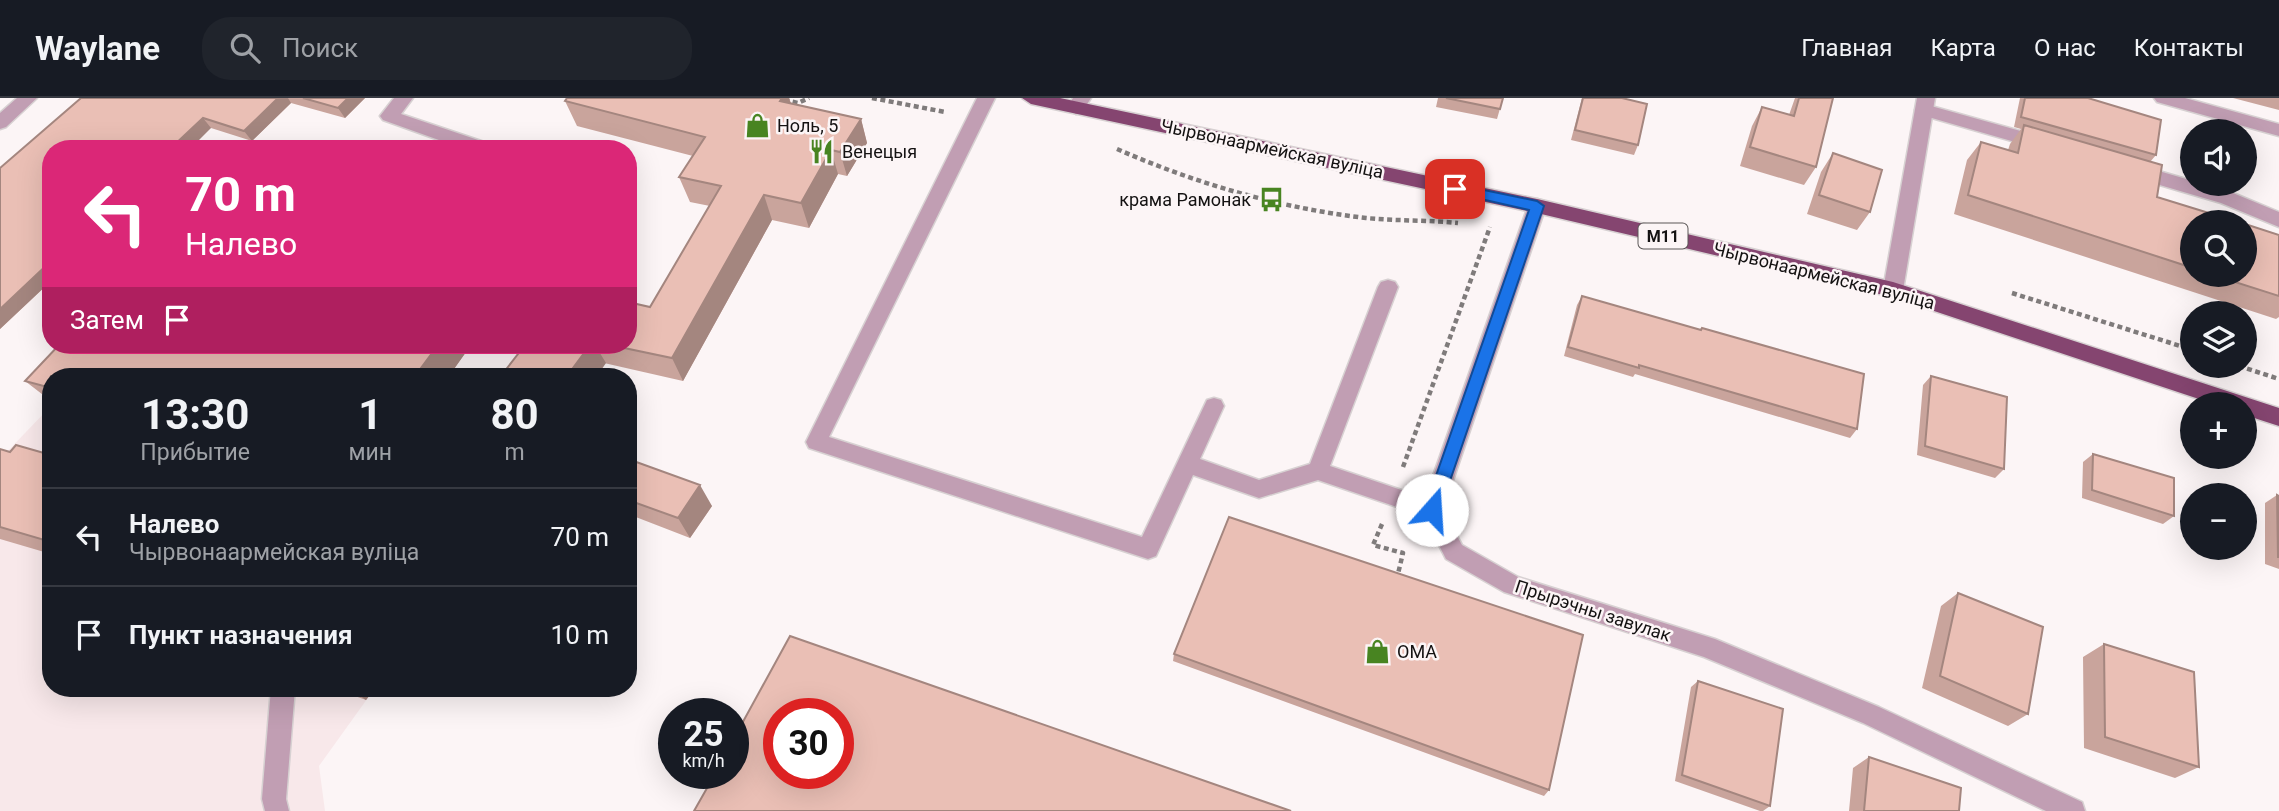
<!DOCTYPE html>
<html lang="ru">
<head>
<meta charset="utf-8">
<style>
  :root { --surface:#171b24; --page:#20242c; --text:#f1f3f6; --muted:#9ea1a6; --line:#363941 }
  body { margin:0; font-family:Roboto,sans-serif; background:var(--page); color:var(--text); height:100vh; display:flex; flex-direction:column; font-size:26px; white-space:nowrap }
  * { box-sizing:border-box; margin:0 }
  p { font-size:23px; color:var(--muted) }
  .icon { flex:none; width:38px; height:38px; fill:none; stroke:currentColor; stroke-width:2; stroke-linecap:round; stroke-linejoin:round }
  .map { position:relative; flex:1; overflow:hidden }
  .side { position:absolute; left:42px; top:270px; width:595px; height:329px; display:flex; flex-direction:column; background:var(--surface); border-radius:28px; box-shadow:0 7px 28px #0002 }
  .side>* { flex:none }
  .top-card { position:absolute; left:42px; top:42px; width:595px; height:214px; border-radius:28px; box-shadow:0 7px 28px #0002; background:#db2777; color:#fff; overflow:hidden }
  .buttons { position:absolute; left:2180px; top:21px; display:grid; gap:14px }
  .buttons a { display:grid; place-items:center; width:77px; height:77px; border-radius:50%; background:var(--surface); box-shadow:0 7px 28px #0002; font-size:35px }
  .speed { position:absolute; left:658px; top:600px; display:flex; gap:14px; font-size:35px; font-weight:700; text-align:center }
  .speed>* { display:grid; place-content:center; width:91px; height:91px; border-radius:50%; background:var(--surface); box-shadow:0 7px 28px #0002; line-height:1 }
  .speed small { font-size:18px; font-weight:400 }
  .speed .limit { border:10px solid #d22; background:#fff; color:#111 }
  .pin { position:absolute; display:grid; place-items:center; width:60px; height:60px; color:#fff; margin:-30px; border-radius:14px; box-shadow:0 4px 10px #0006 }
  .me { position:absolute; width:77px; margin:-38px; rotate:19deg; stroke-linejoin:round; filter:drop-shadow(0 0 5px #0008) }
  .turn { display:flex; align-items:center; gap:24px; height:147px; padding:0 28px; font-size:32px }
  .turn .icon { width:91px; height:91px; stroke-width:2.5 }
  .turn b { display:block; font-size:49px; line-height:60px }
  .then { display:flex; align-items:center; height:66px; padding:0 28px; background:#0003; gap:14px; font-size:26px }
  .eta { display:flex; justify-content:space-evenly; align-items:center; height:119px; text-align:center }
  .eta b { font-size:42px; font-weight:700; line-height:49px }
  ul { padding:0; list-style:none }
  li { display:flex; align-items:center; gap:21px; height:98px; padding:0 28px; border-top:2px solid var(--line) }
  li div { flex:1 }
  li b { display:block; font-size:26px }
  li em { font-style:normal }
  header { display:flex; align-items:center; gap:42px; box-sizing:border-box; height:98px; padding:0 35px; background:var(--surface); border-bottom:2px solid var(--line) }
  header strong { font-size:33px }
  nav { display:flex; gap:38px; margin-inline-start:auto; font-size:24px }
  .search { width:490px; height:63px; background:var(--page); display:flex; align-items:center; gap:18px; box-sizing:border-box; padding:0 24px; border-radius:28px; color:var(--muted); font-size:26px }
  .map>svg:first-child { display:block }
  .built { fill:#f8e8ea }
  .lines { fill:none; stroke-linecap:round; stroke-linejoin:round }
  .service-casing { stroke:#d7d1d2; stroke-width:3 }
  .minor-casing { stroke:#d7d1d2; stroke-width:3 }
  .trunk-casing { stroke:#d7d1d2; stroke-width:3 }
  .path { stroke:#7f7b7b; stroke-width:4.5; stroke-dasharray:5 3.5; stroke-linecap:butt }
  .service { fill:#c19eb3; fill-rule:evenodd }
  .minor { fill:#c19eb3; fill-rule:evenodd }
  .trunk { fill:#854570; fill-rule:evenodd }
  .wall { fill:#c9a49c }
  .shaded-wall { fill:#a4867f }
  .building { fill:#eabfb5; stroke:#a4867f; stroke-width:2; fill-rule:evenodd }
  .route { fill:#1a73e8; stroke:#114b97; stroke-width:2 }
  .labels { text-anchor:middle; stroke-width:5; stroke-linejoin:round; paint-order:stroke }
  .shield { fill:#fcf5f6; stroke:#5a5656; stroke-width:2 }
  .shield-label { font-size:16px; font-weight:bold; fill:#141212 }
  .poi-label { font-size:18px; fill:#141212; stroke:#fcf5f6; text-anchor:start }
  .street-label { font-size:18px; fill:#141212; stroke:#fcf5f6 }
</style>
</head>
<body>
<header>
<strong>Waylane</strong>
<div class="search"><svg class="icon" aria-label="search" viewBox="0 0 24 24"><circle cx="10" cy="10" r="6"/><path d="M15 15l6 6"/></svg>Поиск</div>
<nav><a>Главная</a><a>Карта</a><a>О нас</a><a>Контакты</a></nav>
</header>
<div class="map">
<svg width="2279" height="713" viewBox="0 0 2279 713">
  <rect width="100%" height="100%" fill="#fcf5f6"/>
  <path class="built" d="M 51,308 L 51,590 L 375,590 L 319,668 L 325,713 L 0,713 L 0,361 Z"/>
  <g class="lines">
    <defs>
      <path id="service" d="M 394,0 L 413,0 L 401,16 L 490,46 L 493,51 L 464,51 L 383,22 L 380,18 Z
        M 977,0 L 995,0 L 829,339 L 1142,439 L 1207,302 L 1214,300 L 1221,302 L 1224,308 L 1200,361 L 1259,382 L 1310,366 L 1378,189 L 1381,184 L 1388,182 L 1395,184 L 1398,189 L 1330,368 L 1440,405 L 1443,412 L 1440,419 L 1432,421 L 1318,382 L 1259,400 L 1193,377 L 1156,458 L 1148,461 L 809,350 L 806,344 Z
        M 1924,6 L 2049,41 L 2052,46 L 2049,51 L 2043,52 L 1918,16 L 1915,12 L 1918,8 Z
        M 2135,66 L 2193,83 L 2193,86 L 2233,95 L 2279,114 L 2279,129 L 2221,105 L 2129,78 L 2126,73 L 2129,68 Z
        M 271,590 L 295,590 L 286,701 L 289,713 L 265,713 L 262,701 Z"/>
      <path id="minor" d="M 17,0 L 37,0 L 6,29 L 0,31 L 0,15 Z
        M 1073,0 L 1091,0 L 1082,14 L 1076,16 L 1067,10 Z
        M 1917,0 L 1935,0 L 1903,192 L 1900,197 L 1893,200 L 1886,197 L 1883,192 Z
        M 2154,0 L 2185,0 L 2279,26 L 2279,38 L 2157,4 Z
        M 1537,101 L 1544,103 L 1546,108 L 1443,412 L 1462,447 L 1518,479 L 1715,541 L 1879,609 L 2082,704 L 2085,713 L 2046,713 L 1863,625 L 1704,559 L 1504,494 L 1446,461 L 1421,412 L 1528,108 L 1530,103 Z"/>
      <path id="trunk" d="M 1022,0 L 1060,0 L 1537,101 L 1893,184 L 2279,310 L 2279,328 L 2245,317 L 2245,306 L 2214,306 L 1892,199 L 1537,115 L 1031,6 Z"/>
    </defs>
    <use href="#service" class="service-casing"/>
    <use href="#minor" class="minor-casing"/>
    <use href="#trunk" class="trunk-casing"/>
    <path class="path" d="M 776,0 L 798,5 L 809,0
      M 872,0 L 945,14
      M 1117,51 C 1197,86 1280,110 1366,120 C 1397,123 1428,122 1458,125
      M 2012,195 L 2193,252
      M 2239,268 L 2279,281
      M 1403,369 L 1490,129
      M 1382,426 L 1373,447 L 1403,455 L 1397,480"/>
    <use href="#service" class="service"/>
    <use href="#minor" class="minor"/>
    <use href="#trunk" class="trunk"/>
  </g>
  <path class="wall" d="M 81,0 L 365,0 L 345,20 L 291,5 L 252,43 L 211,30 L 51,51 L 51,183 L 0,231 L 0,70 Z
    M 567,0 L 789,0 L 791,5 L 861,21 L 867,45 L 847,78 L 838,76 L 809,130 L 772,122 L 683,283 L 525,247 L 628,247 L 710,108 L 690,104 L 679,79 L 693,58 L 577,28 L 565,3 Z
    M 1438,0 L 1503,0 L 1497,21 L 1436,9 Z
    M 1582,0 L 1638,47 L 1634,57 L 1571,42 Z
    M 1795,0 L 1833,0 L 1816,69 L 1804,87 L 1740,68 L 1752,28 L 1762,9 L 1789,17 Z
    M 2020,0 L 2088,0 L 2156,57 L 2150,64 L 2157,99 L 2193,124 L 2193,177 L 2245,177 L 2279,137 L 2279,219 L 2276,221 L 1954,116 L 1967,62 L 1981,44 L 2008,52 L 2010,46 L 2021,31 L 2014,29 Z
    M 2233,0 L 2279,0 L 2279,12 Z
    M 1833,55 L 1870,114 L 1857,132 L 1807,116 L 1821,74 Z
    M 1582,198 L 1700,232 L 1702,230 L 1857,331 L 1850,340 L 1635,276 L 1633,279 L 1564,258 L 1577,207 Z
    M 59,247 L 348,247 L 361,250 L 364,247 L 471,247 L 449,278 L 51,278 L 51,303 L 25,283 Z
    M 482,247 L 523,247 L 516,255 Z
    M 1931,278 L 2004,371 L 1995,380 L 1917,357 L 1923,287 Z
    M 0,351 L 10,354 L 51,357 L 51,456 L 0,441 Z
    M 2093,356 L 2174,418 L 2163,426 L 2082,400 L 2083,364 Z
    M 628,361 L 712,408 L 690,440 L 628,416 Z
    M 2277,397 L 2279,398 L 2279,471 L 2265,466 L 2265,405 Z
    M 1958,495 L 2028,616 L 2008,628 L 1922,590 L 1941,508 Z
    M 2104,546 L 2199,669 L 2175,680 L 2084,650 L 2083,559 Z
    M 1174,556 L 1549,692 L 1544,698 L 1173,563 Z
    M 1698,583 L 1770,708 L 1763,713 L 1760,713 L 1675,683 L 1691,589 Z
    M 333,590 L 375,590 L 366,602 Z
    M 1869,659 L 1959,713 L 1849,713 L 1853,670 Z"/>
  <path class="shaded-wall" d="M 278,0 L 288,0 L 291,5 L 252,43 L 244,33 Z
    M 348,0 L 365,0 L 345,20 L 338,10 Z
    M 782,0 L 789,0 L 794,17 L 780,3 Z
    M 203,20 L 211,30 L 190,51 L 170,51 Z
    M 861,21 L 867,45 L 847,78 L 840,54 Z
    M 831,52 L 838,76 L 809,130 L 801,105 Z
    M 764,97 L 772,122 L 683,283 L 672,260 Z
    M 51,163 L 51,183 L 0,231 L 0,211 Z
    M 438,247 L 471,247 L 449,278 L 415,278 Z
    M 509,247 L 523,247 L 516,255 Z
    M 590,247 L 595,247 L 606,265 L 597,278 L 567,278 Z
    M 700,387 L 712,408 L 690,440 L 678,420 Z
    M 349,590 L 375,590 L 366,602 Z"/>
  <path class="building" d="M 81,0 L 278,0 L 244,33 L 203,20 L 170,51 L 51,51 L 51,163 L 0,211 L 0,70 Z
    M 303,0 L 348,0 L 338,10 Z
    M 567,0 L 782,0 L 780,3 L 861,21 L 840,54 L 831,52 L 801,105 L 764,97 L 672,260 L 610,247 L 628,247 L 628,204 L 650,209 L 721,88 L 679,79 L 705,39 L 565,3 Z
    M 1446,0 L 1503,0 L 1500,11 Z
    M 1583,0 L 1622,0 L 1647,6 L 1638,47 L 1575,32 Z
    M 1799,0 L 1833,0 L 1816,69 L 1750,49 L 1762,9 L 1794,18 Z
    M 2025,0 L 2088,0 L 2161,22 L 2156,57 L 2021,19 Z
    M 2024,27 L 2162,67 L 2157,99 L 2238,124 L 2193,124 L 2193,170 L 1968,97 L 1981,44 L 2018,55 Z
    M 1833,55 L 1882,72 L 1870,114 L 1819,97 Z
    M 2245,126 L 2279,137 L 2279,198 L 2213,177 L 2245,177 Z
    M 1582,198 L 1701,232 L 1702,230 L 1864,276 L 1857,331 L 1639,267 L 1639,270 L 1568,249 Z
    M 59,247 L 348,247 L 361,250 L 364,247 L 438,247 L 415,278 L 51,278 L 51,290 L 25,283 Z
    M 525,247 L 590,247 L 567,278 L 501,278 Z
    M 1931,278 L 2007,299 L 2004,371 L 1925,348 Z
    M 16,347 L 51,357 L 51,444 L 0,429 L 0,351 L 10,354 Z
    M 2093,356 L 2174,380 L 2174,418 L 2092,392 Z
    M 628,361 L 700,387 L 678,420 L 628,402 Z
    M 2277,397 L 2279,398 L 2279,459 L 2278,459 Z
    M 1229,419 L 1583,537 L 1549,692 L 1174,556 Z
    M 1958,495 L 2043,529 L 2028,616 L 1940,578 Z
    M 790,538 L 1291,713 L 694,713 L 715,676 L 733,676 L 733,642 ZM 779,616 L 838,616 L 838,676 L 779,676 Z
    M 2104,546 L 2194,574 L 2199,669 L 2105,639 Z
    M 1698,583 L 1783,611 L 1770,708 L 1682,677 Z
    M 1869,659 L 1961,690 L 1959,713 L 1864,713 Z"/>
  <path class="route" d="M 1455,86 L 1537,103 L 1544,108 L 1440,412 L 1438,417 L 1426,417 L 1424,412 L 1529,112 L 1450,94 L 1448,91 Z"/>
  <defs>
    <symbol id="shop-bare" viewBox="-9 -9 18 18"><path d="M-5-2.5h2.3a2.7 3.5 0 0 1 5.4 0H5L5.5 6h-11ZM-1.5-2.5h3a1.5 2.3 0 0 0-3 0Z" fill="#488421" stroke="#fcf5f6" stroke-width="2.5" paint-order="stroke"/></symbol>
    <symbol id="restaurant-bare" viewBox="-9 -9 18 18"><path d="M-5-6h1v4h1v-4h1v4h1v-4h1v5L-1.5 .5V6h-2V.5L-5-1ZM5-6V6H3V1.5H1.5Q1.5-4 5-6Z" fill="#488421" stroke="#fcf5f6" stroke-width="2.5" paint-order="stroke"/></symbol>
    <symbol id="bus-bare" viewBox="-9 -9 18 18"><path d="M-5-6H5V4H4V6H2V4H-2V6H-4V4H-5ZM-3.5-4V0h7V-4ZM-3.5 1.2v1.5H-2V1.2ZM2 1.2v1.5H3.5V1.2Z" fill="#488421" stroke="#fcf5f6" stroke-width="2.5" paint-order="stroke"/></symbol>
  </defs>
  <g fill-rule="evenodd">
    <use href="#shop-bare" x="740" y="10" width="35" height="35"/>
    <use href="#restaurant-bare" x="804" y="36" width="35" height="35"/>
    <use href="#bus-bare" x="1254" y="84" width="35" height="35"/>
    <use href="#shop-bare" x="1360" y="536" width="35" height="35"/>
  </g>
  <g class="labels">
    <rect class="shield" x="1638.5" y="125.5" width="49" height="25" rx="5"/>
    <g class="shield-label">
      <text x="1663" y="144">М11</text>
    </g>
    <g class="poi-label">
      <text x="777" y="34">Ноль, 5</text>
      <text x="842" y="60">Венецыя</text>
      <text x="1251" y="108" text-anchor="end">крама Рамонак</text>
      <text x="1397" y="560">ОМА</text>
    </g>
    <g class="street-label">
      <text transform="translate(1272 51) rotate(12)" y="6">Чырвонаармейская вуліца</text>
      <text transform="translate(1824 178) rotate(14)" y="6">Чырвонаармейская вуліца</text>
      <text transform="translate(1593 513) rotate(18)" y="6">Прырэчны завулак</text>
    </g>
  </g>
</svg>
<div class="buttons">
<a><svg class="icon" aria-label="sound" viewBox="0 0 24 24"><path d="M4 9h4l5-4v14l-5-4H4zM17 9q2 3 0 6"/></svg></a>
<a><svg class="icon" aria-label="search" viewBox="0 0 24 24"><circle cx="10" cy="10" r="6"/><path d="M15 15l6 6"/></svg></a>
<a><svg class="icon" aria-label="layers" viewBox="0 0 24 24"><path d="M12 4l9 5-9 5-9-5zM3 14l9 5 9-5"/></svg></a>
<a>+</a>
<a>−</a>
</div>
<div class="speed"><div>25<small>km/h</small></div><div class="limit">30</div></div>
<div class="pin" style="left:1455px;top:91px;background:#d93025"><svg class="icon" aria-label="arrive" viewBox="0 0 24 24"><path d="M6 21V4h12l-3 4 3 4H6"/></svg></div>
<svg class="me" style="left:1432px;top:412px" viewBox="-20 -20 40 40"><circle r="19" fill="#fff"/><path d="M0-13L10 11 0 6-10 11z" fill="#1a73e8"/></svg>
<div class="top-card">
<div class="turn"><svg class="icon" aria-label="left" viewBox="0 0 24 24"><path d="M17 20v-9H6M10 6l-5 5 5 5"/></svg><div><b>70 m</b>Налево</div></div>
<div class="then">Затем<svg class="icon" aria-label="arrive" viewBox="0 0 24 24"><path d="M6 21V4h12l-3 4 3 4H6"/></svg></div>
</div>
<section class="side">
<div class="eta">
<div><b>13:30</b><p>Прибытие</p></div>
<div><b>1</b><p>мин</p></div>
<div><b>80</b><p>m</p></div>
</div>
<ul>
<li><svg class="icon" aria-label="left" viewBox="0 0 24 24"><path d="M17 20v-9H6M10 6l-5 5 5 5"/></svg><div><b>Налево</b><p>Чырвонаармейская вуліца</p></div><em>70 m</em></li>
<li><svg class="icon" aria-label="arrive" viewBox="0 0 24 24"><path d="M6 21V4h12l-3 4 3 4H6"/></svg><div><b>Пункт назначения</b></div><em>10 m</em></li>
</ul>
</section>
</div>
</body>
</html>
